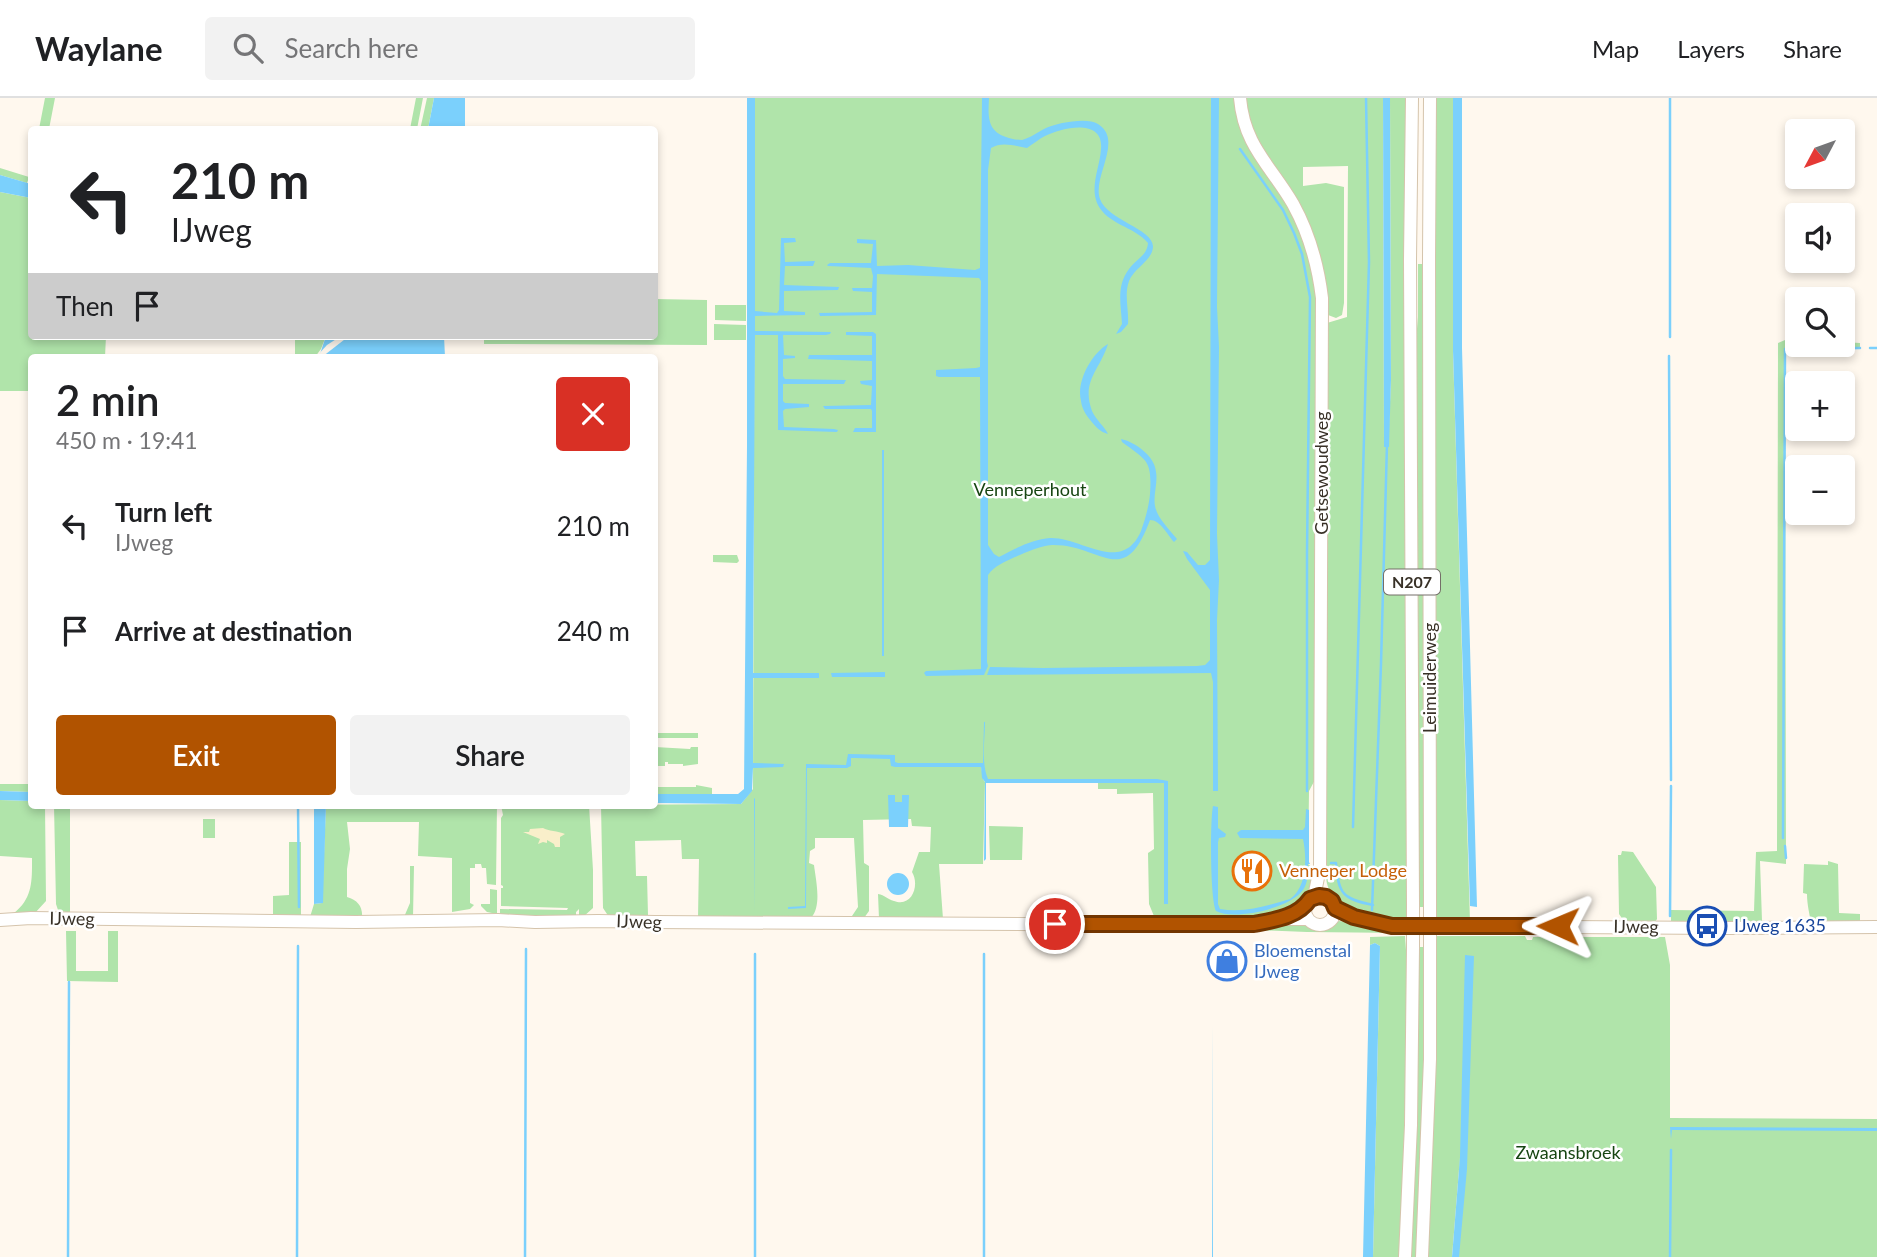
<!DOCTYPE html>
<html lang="en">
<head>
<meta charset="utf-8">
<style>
  :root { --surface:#fff; --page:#f2f2f2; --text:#202124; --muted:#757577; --line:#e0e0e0; --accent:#b15300 }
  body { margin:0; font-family:Lato,sans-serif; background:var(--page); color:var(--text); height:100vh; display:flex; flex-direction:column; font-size:26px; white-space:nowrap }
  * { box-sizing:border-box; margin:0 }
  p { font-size:23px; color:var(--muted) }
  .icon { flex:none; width:38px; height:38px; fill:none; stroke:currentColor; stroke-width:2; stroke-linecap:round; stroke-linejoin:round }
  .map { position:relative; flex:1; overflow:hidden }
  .panel { position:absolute; left:28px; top:256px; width:630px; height:455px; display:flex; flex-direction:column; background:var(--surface); border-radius:7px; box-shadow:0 4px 10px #0003 }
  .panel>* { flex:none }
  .hud { position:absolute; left:28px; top:28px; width:630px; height:214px; border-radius:7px; box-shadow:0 4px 10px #0003; background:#fff; color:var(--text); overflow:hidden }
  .needle { width:46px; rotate:229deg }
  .buttons { position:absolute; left:1785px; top:21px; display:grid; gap:14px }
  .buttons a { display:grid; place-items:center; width:70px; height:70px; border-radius:7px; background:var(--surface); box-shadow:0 4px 10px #0003; font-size:35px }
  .pin { position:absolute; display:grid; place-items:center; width:60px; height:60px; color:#fff; margin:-30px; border:4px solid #fff; border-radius:50%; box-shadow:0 2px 7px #0007 }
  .me { position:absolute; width:77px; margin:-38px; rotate:271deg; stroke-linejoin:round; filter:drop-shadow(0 0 5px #0008) }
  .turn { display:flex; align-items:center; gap:24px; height:147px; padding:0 28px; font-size:32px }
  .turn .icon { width:91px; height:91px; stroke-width:2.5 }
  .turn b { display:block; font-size:49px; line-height:60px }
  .then { display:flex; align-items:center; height:66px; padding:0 28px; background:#0003; gap:14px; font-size:26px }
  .round { display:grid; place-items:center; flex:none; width:74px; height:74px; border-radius:7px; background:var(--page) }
  .head { display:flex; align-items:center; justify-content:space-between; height:119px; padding:0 28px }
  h1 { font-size:42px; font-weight:600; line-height:52px }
  .primary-button { display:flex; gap:14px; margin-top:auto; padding:14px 28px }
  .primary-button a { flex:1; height:80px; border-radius:7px; background:var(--accent); color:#fff; font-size:28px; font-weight:600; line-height:80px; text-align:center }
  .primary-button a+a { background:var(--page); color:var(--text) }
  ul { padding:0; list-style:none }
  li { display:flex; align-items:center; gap:21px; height:105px; padding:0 28px }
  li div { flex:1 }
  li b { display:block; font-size:26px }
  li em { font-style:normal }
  header { display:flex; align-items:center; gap:42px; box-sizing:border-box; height:98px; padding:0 35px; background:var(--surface); border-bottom:2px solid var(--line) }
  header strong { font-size:33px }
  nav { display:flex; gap:38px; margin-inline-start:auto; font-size:24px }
  .search { width:490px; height:63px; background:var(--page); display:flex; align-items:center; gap:18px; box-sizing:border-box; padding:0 24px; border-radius:7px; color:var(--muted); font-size:26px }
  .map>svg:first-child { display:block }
  .green { fill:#b0e4aa }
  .sand { fill:#f9efca }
  .water { fill:#7bd0fc }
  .pier { fill:#fff8ee }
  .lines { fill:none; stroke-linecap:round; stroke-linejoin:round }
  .stream { stroke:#7bd0fc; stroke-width:2.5 }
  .secondary-casing { stroke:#d5c4ac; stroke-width:14 }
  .primary-casing { stroke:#d5c4ac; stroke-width:14 }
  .secondary { stroke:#fff; stroke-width:12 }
  .primary { stroke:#fff; stroke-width:12 }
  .primary-bridge-casing { stroke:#d5c4ac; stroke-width:14; stroke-linecap:butt }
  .primary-bridge { stroke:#fff; stroke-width:12 }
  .route-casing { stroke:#733600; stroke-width:18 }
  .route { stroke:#b15300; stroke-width:12 }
  .labels { text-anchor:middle; stroke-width:5; stroke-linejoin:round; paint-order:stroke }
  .shield { fill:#fff; stroke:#746f68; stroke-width:2 }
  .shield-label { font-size:16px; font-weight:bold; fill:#383127 }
  .street-label { font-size:18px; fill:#383127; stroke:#fff }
  .park-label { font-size:18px; fill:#174512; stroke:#fff }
  .food-label { font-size:18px; fill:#c56008; stroke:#fff; text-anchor:start }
  .transit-label { font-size:18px; fill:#164399; stroke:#fff; text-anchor:start }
  .shop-label { font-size:18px; fill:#366cbe; stroke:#fff; text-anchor:start }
</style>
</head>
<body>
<header>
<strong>Waylane</strong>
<div class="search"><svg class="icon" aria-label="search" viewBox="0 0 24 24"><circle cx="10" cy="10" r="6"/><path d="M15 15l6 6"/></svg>Search here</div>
<nav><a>Map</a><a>Layers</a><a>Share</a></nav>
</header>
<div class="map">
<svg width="1877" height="1159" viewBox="0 0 1877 1159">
  <rect width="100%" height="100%" fill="#fff8ee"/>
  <path class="green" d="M 45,0 L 55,0 L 49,31 L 39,31 Z
    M 416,0 L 423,0 L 417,31 L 410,31 Z
    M 427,0 L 434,0 L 428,31 L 420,32 Z
    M 755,0 L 1237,0 L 1276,86 L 1302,132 L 1317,187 L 1317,678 L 1309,693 L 1308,766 C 1315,771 1314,777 1312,785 C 1311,789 1311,792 1310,796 C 1297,827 1220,823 1192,823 L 1191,820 L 1188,821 L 1188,823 L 1156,823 L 1149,806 L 1148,755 L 1154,751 L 1153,695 L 1117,696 L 1117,691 L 1098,691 L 1098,685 L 1165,685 L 985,683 L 983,666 L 895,669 L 974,668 L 981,669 C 983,674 981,679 985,684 L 983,766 L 939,766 L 943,821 L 879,821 L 878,796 C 885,797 887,801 894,803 C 912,810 920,787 912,774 L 919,754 L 930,754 L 931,729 L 912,728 L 911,721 L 863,722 L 864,765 L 869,768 L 869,813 L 864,820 L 850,821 L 858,809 L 854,740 L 815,740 L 815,750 L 810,753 L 809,765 L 814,767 C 816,783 822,808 811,820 L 698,820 L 699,761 L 682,761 L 681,742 L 635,743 L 636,778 L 647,778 L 648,817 L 609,819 L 603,810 L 601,707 L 741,706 L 753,691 Z
    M 1246,0 L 1383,0 L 1384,349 L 1388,349 L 1391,282 L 1390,0 L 1406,0 L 1409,822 C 1383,822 1340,818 1328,789 C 1326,784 1326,777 1325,772 L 1327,225 L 1347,219 L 1348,68 L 1303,69 L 1303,88 L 1326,85 L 1344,89 L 1344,205 L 1342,217 L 1336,220 L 1328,217 L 1321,171 L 1257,47 L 1244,2 Z
    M 1436,0 L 1453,0 L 1453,253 L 1470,824 L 1437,824 L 1434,278 Z
    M 0,70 L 29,79 L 27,85 L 0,77 Z
    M 0,94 L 31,100 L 32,238 L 106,238 L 105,259 L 32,259 L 31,293 L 0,293 Z
    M 1418,166 L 1424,166 L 1426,809 L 1418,809 L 1415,254 L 1418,219 Z
    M 655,201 L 707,202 L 707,247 L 484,246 L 484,238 L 654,238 Z
    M 715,207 L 746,207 L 746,223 L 715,222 Z
    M 714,226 L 746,227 L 746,242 L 714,242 Z
    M 295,238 L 326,238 L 321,251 L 315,259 L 295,258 Z
    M 1785,242 L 1797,242 L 1797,247 L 1843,247 L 1843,244 L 1860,245 L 1860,250 L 1785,251 L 1786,766 L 1760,763 L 1762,823 L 1753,826 L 1671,826 L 1671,812 L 1754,813 L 1756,754 L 1777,753 L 1778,245 Z
    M 713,457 L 737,457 L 739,463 L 737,465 L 713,464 Z
    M 655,635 L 698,635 L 698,640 L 655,640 Z
    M 655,649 L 690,651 L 691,649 L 698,649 L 698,666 L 683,668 L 683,666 L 668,666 L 668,664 L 665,664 L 665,668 L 655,668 Z
    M 0,686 L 31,686 L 31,694 L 0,693 Z
    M 696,687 L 712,690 L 712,697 L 655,696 L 655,689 L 696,689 Z
    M 0,702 L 31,703 L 32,707 L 45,707 L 46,803 L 35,815 L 14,815 C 33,800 32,782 32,760 L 0,758 Z
    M 54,707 L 70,707 L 70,815 L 58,812 L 56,806 Z
    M 326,707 L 497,707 L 496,787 L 487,786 L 486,770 L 482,770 L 481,766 L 475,766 L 475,770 L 470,770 L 470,805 L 474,807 L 470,811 L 452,814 L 452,760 L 418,758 L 419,724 L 347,724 L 350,751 L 347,771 L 347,799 C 358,802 363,809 362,820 L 310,819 L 314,806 L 322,805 Z
    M 501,707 L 589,707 L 593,772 L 593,810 L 583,819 L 579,819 L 579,811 L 576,814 L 576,818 L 537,821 L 500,816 L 500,811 L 567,812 L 568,810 L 501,808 L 501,790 L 503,790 L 503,788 L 501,787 L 501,720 L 503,717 Z
    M 203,721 L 215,721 L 215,740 L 203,740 Z
    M 989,728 L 1023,729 L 1022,762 L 990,762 Z
    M 289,744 L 301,744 L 301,819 L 273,819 L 273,798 L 289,797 Z
    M 1622,753 L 1633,754 L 1656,789 L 1657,821 L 1654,826 L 1626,826 L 1619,816 L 1618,757 L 1621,757 Z
    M 1828,763 L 1838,766 L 1839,815 L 1860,816 L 1860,824 L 1811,827 C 1810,816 1807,808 1807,796 L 1803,795 L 1804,766 L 1828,767 Z
    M 410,768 L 414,768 L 413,819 L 404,819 L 410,805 Z
    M 490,791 L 497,792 L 497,816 L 487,814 L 481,808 L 481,806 L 490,806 Z
    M 1299,820 L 1317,829 L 1323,830 L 1339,823 L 1404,832 L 1404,835 L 1307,834 L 1256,832 Z
    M 66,833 L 76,833 L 76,873 L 108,873 L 108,833 L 118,833 L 118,884 L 67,883 Z
    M 1405,838 L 1409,894 L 1400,1159 L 1373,1159 L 1380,848 L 1375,845 L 1370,847 L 1370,839 Z
    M 1437,838 L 1525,838 L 1527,842 L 1532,842 L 1533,839 L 1665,839 L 1670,867 L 1670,1020 L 1877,1021 L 1877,1030 L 1776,1030 L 1877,1032 L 1877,1159 L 1455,1159 L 1460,1059 L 1452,1159 L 1427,1159 Z
    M 1418,849 L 1424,849 L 1426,911 L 1417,1159 L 1408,1159 Z"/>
  <path class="sand" d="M 543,730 C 548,733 558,733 565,736 L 560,739 L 560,749 L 555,749 L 554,746 L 547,742 L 547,745 L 543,744 L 538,746 L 540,741 L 523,734 L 529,734 L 530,731 Z"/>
  <path class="water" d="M 434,0 L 465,0 L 465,31 L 428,31 Z
    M 747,0 L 755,0 L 755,213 L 777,215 L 779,212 L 781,140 L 795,140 L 796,144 L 784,145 L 785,164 L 815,163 L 813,168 L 785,168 L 784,187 L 839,189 L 838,192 L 784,193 L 784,213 L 805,214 L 805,217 L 755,218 L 755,233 L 831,234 L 830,236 L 826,237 L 783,237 L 784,257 L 795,258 L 795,260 L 783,261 L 783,278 L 785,281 L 846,282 L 844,286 L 783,286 L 783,303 L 785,305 L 809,306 L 809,309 L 785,311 L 783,313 L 784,329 L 834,331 L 838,332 L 837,334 L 778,332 L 778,237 L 755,237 L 753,575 L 819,575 L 819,580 L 753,580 L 753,665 L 784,666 L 783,669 L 753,670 L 752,693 L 741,706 L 655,705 L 655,696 L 738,696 L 744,691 L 747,348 Z
    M 982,0 L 989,0 C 988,18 987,33 1006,39 C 1011,41 1017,42 1022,42 C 1030,40 1038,34 1046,30 C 1057,25 1087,19 1098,26 C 1124,42 1092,79 1100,101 C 1107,122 1154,131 1153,149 C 1152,163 1134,170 1129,183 C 1124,197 1129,211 1128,226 L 1121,234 L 1116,236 L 1122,226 C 1121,207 1116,188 1129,171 C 1136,161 1147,158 1148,145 C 1134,128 1107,127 1097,105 C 1090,87 1100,69 1101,51 C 1104,20 1063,29 1045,38 C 1039,41 1033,46 1027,50 C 1015,48 1002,43 991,50 L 988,72 L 988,447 L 994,456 L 999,459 C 1014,451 1033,441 1050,440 C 1082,439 1122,477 1141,433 C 1145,422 1149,408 1150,396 C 1152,363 1148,363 1122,344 L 1121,341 C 1135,344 1155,358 1156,374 C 1158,385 1153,397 1155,408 C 1157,420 1170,432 1177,441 L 1174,444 C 1167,436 1160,422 1150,422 C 1124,493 1101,446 1052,447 C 1040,448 1027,454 1015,459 C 1005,464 995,467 988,477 L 987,564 L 988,568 L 984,577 L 926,578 L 924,575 L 926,573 L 981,571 L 980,279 L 939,279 L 936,278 L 936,272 L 976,270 L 980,269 L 981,183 L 979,180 L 877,176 L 876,217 L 820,218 L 819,215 L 872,214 L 872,194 L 853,193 L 852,190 L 872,190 L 873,178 L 871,170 L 828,168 L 827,167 L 830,165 L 871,165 L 873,146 L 857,145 L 857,141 L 876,142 L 877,168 L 908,167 L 975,172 L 980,170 Z
    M 1211,0 L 1219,0 L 1217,209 L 1219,249 L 1217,436 L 1219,482 L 1217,522 L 1218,693 L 1213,693 L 1213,584 L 1211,575 L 987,577 L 990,569 L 1043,570 L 1197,568 L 1205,567 L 1210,562 L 1210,492 L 1187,461 L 1183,453 L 1187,454 L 1198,467 L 1205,467 L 1210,462 Z
    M 1383,0 L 1390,0 L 1391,282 L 1389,349 L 1384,349 Z
    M 1453,0 L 1462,0 L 1462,250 L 1477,809 L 1470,808 L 1453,253 Z
    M 0,77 L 31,86 L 31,100 L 0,94 Z
    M 846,234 L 873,234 L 876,236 L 876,334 L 853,334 L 855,330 L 872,330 L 872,313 L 871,311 L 825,311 L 823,308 L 871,307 L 872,288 L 861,286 L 860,283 L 872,282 L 872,263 L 808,261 L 809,257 L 872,257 L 872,238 L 846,237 Z
    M 326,238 L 444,238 L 445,259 L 319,259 Z
    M 1108,246 C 1100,272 1081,283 1092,313 C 1096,322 1104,328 1108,336 C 1100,334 1096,329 1091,323 C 1086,317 1082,311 1081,303 C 1076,284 1091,256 1108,246 Z
    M 882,352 L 884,352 L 884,558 L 882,558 Z
    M 885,574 L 885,579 L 832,579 L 831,575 Z
    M 984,624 L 985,624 C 985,641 981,665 988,681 L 1157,681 L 1168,683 L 1168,806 L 1164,806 L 1164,685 L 986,685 L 986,761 L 984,763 L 985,684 L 982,680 L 981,669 L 895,669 L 891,668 L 890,661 L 855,660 L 851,660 L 851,668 L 847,670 L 807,670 L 806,810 L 788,811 L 788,809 L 805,808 L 806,666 L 846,667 L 848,656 L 895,657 L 895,664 L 898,665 L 983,665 Z
    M 0,693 L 31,694 L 31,703 L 0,702 Z
    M 888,697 L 895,697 L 895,704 L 902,704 L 902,697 L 909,697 L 908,729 L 889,729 Z
    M 755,700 L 755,813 L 754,701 Z
    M 314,707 L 326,707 L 323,805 L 314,806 Z
    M 1213,708 L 1218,709 L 1218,730 L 1226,736 L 1225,739 L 1219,740 L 1218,744 L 1218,806 L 1220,811 C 1245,815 1266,808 1290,801 C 1307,789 1307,760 1303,741 L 1240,740 L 1237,735 L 1241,732 L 1303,732 L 1305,729 L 1306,711 L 1309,712 L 1309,764 L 1310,766 L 1308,766 C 1308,775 1308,785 1303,792 C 1291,810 1234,823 1216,813 C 1210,801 1210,722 1213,708 Z
    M887 786a11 11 0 1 1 22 0a11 11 0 1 1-22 0Z
    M 1375,845 L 1380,848 L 1373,1159 L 1363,1159 L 1370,847 Z
    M 1465,857 L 1474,858 L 1467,1071 L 1459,1159 L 1452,1159 L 1460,1059 Z
    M 1213,927 L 1213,1159 L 1212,1159 Z
    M 1670,1029 L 1877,1030 L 1877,1033 L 1672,1032 L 1671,1041 Z"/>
  <path class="pier" d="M 341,238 L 349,238 L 322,259 L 316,259 L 327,247 Z"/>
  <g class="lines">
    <path class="stream" d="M 1240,51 L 1283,112 L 1294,135 L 1302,156 L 1310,199 L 1307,455 L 1307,693
      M 1670,239 L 1670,0
      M 1870,250 L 1877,250
      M 1669,258 L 1671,682
      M 298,707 L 299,809
      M 1353,729 L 1369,164 L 1366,0
      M 1783,740 L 1785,251 L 1860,250
      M 1785,748 L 1786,760
      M 1331,765 L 1336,765 C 1338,796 1343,801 1373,807
      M 1372,812 L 1381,566 L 1387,346
      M 1670,818 L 1671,688
      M 68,1159 L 69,884
      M 297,1159 L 298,848
      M 525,1159 L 526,851
      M 755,1159 L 755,856
      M 984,1159 L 984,856
      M 1670,1159 L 1671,1052"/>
    <defs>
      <path id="secondary" d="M 1240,0 C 1244,48 1271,68 1293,106 C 1309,135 1318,167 1322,200 L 1320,770 L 1314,799
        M1305 812a15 15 0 1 1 30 0a15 15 0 1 1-30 0Z
        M 1335,810 L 1354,819 L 1392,827 L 1405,828 L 1725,830 L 1877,829
        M 0,822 L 31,820 L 356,824 L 498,822 L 535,824 L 598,823 L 655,824 L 1169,827 L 1244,827 L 1278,821 L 1308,821"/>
      <path id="primary" d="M 1412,0 L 1410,162 L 1413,806
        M 1430,0 L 1429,161 L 1430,805
        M 1405,1159 L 1411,1027 L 1413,849
        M 1422,1159 L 1430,961 L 1430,851"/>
    </defs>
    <use href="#secondary" class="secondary-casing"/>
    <use href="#primary" class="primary-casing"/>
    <use href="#secondary" class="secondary"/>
    <use href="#primary" class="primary"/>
    <defs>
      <path id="primary-bridge" d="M 1413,849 L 1413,806
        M 1430,851 L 1430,805"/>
    </defs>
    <use href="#primary-bridge" class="primary-bridge-casing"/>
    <use href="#primary-bridge" class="primary-bridge"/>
  </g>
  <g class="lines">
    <defs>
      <path id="route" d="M 1055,826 L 1254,826 C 1275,822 1298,819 1310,801 L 1319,798 L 1326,799 L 1332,803 L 1335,810 L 1354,819 L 1392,828 L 1558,828"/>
    </defs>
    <use href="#route" class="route-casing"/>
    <use href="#route" class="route"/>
  </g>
  <defs>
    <symbol id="restaurant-ring" viewBox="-11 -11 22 22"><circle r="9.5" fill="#fff" stroke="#e8710a" stroke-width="1.5"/><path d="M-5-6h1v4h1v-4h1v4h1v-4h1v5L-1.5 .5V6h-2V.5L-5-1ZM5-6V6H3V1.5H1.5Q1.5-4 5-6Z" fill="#e8710a"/></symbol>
    <symbol id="bus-ring" viewBox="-11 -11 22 22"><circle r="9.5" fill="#fff" stroke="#1a4fb4" stroke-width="1.5"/><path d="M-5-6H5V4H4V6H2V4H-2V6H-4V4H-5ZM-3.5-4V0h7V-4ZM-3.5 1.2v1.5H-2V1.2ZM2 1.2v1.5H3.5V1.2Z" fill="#1a4fb4"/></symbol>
    <symbol id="shop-ring" viewBox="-11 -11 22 22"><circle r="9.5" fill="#fff" stroke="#3f7fe0" stroke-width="1.5"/><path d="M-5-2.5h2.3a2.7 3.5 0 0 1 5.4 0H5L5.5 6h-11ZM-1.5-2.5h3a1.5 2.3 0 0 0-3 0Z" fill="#3f7fe0"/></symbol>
  </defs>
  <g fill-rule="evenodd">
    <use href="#restaurant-ring" x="1230" y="751" width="44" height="44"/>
    <use href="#bus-ring" x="1685" y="806" width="44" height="44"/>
    <use href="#shop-ring" x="1205" y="841" width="44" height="44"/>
  </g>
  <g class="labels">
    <rect class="shield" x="1384" y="471.5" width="56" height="25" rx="5"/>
    <g class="shield-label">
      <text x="1412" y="490">N207</text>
    </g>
    <g class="street-label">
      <text transform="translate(1322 375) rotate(-90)" y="6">Getsewoudweg</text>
      <text transform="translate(1430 580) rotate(-90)" y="6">Leimuiderweg</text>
      <text transform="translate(72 821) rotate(1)" y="6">IJweg</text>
      <text transform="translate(639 824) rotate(2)" y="6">IJweg</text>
      <text transform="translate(1636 829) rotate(1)" y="6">IJweg</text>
    </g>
    <g class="park-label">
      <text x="1030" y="398">Venneperhout</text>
      <text x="1568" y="1061">Zwaansbroek</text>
    </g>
    <g class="food-label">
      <text x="1279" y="779">Venneper Lodge</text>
    </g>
    <g class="transit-label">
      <text x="1734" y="834">IJweg 1635</text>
    </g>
    <g class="shop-label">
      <text x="1254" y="859">Bloemenstal<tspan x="1254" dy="21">IJweg</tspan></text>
    </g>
  </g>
</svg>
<div class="buttons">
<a><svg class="needle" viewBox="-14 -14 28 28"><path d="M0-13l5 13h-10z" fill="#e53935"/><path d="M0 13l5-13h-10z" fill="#757577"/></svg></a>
<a><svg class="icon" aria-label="sound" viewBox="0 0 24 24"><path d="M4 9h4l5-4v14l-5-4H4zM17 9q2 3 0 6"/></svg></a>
<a><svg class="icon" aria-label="search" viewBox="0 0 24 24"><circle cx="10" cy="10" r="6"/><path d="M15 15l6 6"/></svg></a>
<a>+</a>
<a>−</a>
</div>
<div class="pin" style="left:1055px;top:826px;background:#d93025"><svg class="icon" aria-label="arrive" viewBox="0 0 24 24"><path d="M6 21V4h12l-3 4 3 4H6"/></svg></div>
<svg class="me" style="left:1558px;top:828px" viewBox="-20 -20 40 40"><path d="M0-17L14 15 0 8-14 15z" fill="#b15300" stroke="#fff" stroke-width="4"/></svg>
<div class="hud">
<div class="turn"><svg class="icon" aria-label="left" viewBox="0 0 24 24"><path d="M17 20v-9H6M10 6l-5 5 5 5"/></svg><div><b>210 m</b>IJweg</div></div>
<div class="then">Then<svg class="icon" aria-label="arrive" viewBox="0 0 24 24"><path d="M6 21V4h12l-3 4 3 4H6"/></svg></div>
</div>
<section class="panel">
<div class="head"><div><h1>2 min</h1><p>450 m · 19:41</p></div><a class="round" style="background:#d93025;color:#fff"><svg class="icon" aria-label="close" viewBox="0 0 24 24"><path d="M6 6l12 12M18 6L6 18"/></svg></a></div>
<ul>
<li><svg class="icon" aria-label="left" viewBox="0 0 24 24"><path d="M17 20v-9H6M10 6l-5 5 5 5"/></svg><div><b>Turn left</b><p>IJweg</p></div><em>210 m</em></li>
<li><svg class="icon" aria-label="arrive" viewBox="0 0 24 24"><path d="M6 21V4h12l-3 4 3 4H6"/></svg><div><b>Arrive at destination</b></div><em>240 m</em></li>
</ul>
<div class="primary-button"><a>Exit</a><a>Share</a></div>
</section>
</div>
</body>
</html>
